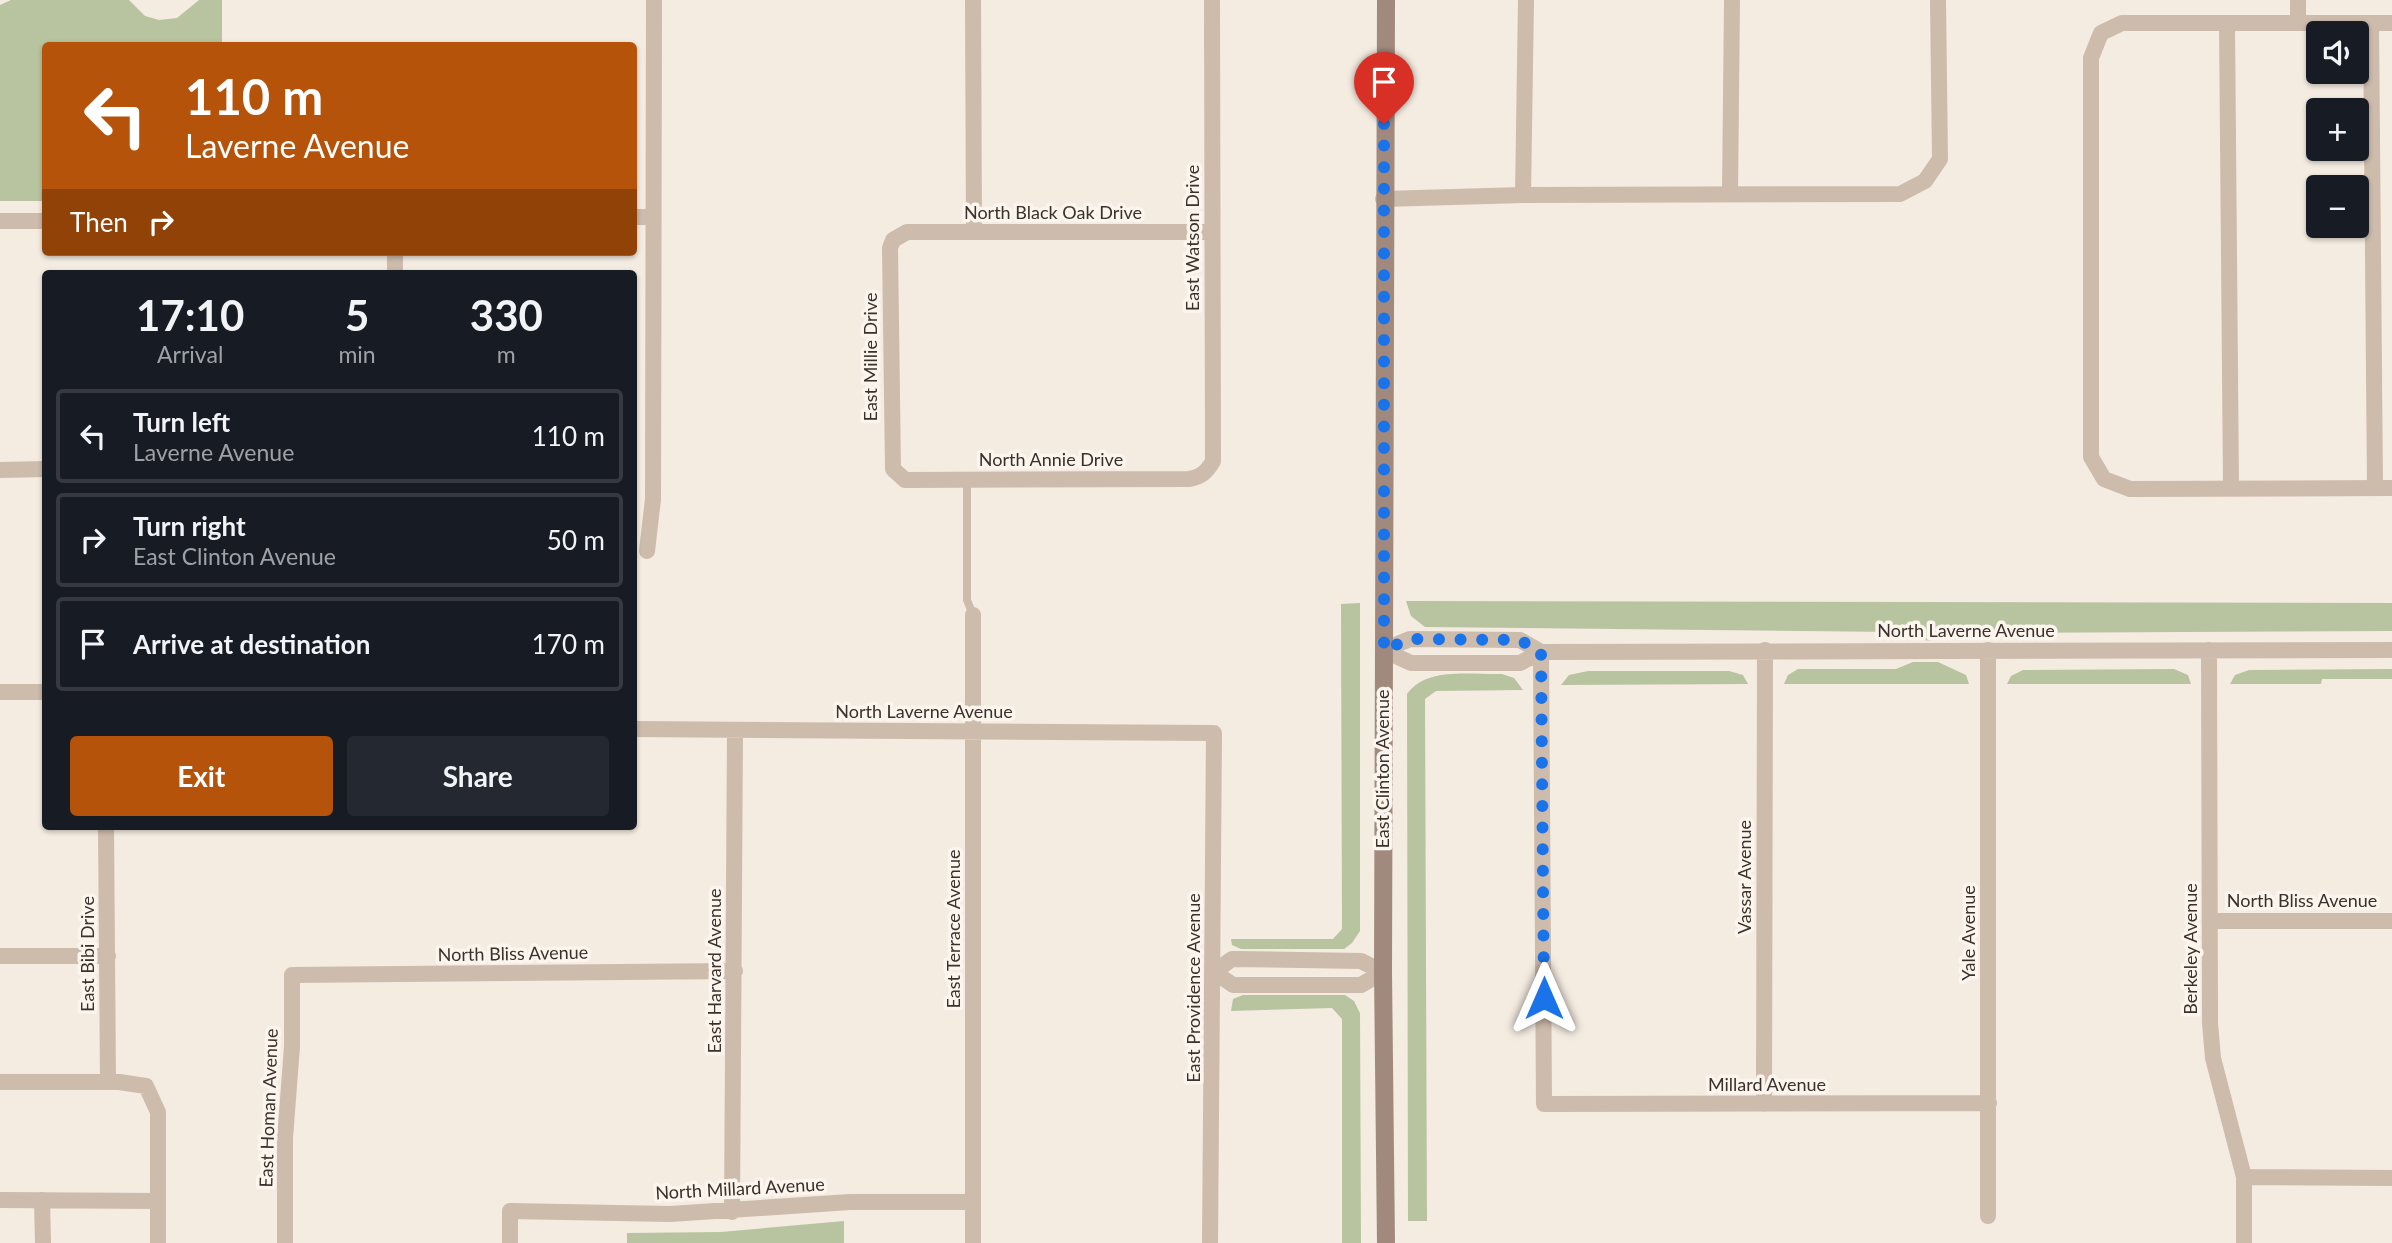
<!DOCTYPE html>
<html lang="en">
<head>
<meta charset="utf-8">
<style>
  :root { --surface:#171b24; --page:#242831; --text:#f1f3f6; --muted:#9ea1a6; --line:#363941; --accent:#b45309 }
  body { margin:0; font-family:Lato,sans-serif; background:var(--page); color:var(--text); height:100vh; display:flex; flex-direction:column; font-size:26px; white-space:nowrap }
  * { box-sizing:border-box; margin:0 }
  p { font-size:23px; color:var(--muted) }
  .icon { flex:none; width:38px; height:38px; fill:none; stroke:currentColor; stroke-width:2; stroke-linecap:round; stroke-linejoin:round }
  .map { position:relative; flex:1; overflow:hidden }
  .side { position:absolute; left:42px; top:270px; width:595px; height:560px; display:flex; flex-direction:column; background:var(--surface); border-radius:7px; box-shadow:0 2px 5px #0004 }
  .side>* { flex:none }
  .hud { position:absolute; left:42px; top:42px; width:595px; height:214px; border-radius:7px; box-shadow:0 2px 5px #0004; background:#b45309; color:#fff; overflow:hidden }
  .tools { position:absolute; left:2306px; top:21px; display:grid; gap:14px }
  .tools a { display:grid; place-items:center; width:63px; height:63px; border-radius:7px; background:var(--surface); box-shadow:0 2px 5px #0004; font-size:35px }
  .pin { position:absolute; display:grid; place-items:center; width:60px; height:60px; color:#fff; margin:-72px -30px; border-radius:50% 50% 50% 0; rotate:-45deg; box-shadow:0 0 7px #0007 }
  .pin .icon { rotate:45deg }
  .me { position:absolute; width:77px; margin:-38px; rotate:0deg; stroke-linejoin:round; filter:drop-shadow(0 0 5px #0008) }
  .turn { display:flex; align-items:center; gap:24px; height:147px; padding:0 28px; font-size:32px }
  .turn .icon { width:91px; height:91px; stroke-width:2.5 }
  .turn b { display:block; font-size:49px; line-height:60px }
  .then { display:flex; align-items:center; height:66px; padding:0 28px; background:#0003; gap:14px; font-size:26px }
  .eta { display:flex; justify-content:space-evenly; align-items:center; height:119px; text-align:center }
  .eta b { font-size:42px; font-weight:700; line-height:49px }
  .primary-button { display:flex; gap:14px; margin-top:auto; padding:14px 28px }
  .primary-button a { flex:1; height:80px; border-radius:7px; background:var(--accent); color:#fff; font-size:28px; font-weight:700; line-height:80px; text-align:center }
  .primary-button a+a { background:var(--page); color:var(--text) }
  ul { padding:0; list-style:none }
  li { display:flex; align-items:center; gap:21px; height:94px; margin:0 14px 10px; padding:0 14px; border:4px solid var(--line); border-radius:7px }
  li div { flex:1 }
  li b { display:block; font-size:26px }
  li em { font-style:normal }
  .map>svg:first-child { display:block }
  .green { fill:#b8c4a0 }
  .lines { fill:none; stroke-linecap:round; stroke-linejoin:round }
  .lane { stroke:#cdbbac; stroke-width:8 }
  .street { stroke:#cdbbac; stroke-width:16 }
  .secondary { stroke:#a18a7d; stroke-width:18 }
  .route { stroke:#1a73e8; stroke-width:12; stroke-dasharray:0 21.6 }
  .labels { text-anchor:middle; stroke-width:7; stroke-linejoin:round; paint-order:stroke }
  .street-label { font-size:18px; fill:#3b302b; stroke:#fbf5ee }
</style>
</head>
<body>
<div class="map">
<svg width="2392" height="1243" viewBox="0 0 2392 1243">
  <rect width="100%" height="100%" fill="#f4ebe1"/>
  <path class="green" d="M 11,0 L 129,0 L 145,16 L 159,20 L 177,18 L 199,0 L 222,0 L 222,45 L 46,46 L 45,201 L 0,201 L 0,5 Z
    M 1406,601 L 2392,603 L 2392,631 L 1951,633 C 1932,647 1914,638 1894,632 L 1425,627 L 1411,616 Z
    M 1360,603 L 1360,931 L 1352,943 L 1344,949 L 1241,949 L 1232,945 L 1231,939 L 1333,939 L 1342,929 L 1341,604 Z
    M 1913,662 L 1938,662 L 1966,675 L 1969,684 L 1784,684 L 1788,675 L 1798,669 L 1896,669 Z
    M 2174,669 L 2188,675 L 2191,684 L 2007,684 L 2011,676 L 2023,670 Z
    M 2392,669 L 2392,679 L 2322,679 L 2321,684 L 2230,684 L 2235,675 L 2249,670 Z
    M 1588,671 L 1729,671 L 1743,675 L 1748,684 L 1561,685 L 1569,675 Z
    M 1502,674 L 1514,678 L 1523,690 L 1436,691 L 1425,699 L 1427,1221 L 1408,1221 L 1407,694 C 1426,666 1472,675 1502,674 Z
    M 1243,995 L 1345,995 L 1354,1001 L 1360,1013 L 1361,1243 L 1342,1243 L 1342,1019 L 1332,1008 L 1231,1011 L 1233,999 Z
    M 844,1221 L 844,1243 L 627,1243 L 627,1233 L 721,1232 Z"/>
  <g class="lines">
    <path class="lane" d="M 967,480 L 967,600 L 973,615"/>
    <path class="street" d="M 973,0 L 974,232
      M 1212,0 L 1213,461 C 1207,472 1201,477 1189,479 L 905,480 L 893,469 L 890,248 L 893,240 L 907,232 L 1212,232
      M 2298,0 L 2298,23
      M 2227,23 L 2231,488
      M 2371,23 L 2375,488
      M 2392,23 L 2122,23 L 2101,33 L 2091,58 L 2091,457 L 2104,479 L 2130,489 L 2392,488
      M 1730,194 L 1732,0
      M 1523,195 L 1526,0
      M 1383,199 L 1523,195 L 1900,194 L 1925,181 L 1940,159 L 1938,0
      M 634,217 L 653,217
      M 0,221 L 46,221
      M 395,273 L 395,252
      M 0,470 L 46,469
      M 647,551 L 653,499 L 654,0
      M 973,615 L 973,1243
      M 1383,650 L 1411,663 L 1520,663 L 1541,652 L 2392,650
      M 1383,650 L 1410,639 L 1520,640 L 1541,652
      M 1988,650 L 1988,1216
      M 2209,650 L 2210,1023 L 2213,1058 L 2244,1177 L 2244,1243
      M 1541,652 L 1544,1104 L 1989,1103
      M 0,692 L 46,692
      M 634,729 L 1214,733 L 1210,1243
      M 106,826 L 108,1082
      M 2211,921 L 2392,921
      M 0,956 L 108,956
      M 1232,959 L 1361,961 L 1383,972 L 1361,985 L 1233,985 L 1214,972 Z
      M 0,1082 L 119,1082 L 146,1086 L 158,1112 L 158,1243
      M 1764,1104 L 1765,650
      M 2244,1177 L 2392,1178
      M 0,1200 L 158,1201
      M 42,1200 L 43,1243
      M 732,1212 L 735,730
      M 285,1243 L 285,1138 L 292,1047 L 292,975 L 735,971
      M 510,1243 L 510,1211 L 670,1214 L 850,1202 L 973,1202"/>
    <path class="secondary" d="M 1386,0 L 1383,972 L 1386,1243"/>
  </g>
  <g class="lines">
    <path class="route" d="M 1384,124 L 1384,650 L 1410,639 L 1520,640 L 1541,652 L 1544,998"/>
  </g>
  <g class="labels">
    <g class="street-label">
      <text x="1053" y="219">North Black Oak Drive</text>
      <text transform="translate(1193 238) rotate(-90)" y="6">East Watson Drive</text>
      <text transform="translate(871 357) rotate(-90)" y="6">East Millie Drive</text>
      <text x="1051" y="466">North Annie Drive</text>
      <text x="1966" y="637">North Laverne Avenue</text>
      <text x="924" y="718">North Laverne Avenue</text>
      <text transform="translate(1383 769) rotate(-90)" y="6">East Clinton Avenue</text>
      <text transform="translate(1745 877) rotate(-90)" y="6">Vassar Avenue</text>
      <text x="2302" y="907">North Bliss Avenue</text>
      <text transform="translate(954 929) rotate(-90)" y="6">East Terrace Avenue</text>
      <text transform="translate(1969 933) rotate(-90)" y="6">Yale Avenue</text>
      <text transform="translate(2191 949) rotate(-90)" y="6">Berkeley Avenue</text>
      <text transform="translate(88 954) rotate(-90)" y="6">East Bibi Drive</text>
      <text transform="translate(513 954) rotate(-1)" y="6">North Bliss Avenue</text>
      <text transform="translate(715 971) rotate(-90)" y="6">East Harvard Avenue</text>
      <text transform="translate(1194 988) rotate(-90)" y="6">East Providence Avenue</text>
      <text x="1767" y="1091">Millard Avenue</text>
      <text transform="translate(269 1108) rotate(-88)" y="6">East Homan Avenue</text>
      <text transform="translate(740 1189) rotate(-3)" y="6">North Millard Avenue</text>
    </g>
  </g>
</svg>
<div class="tools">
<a><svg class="icon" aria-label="sound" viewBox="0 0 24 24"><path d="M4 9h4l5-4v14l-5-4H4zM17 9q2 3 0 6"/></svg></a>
<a>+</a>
<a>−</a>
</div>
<div class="pin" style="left:1384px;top:124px;background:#d93025"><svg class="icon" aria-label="arrive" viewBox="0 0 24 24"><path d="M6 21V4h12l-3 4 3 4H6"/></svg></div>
<svg class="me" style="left:1544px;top:998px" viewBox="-20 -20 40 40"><path d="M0-17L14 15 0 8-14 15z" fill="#1a73e8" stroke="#fff" stroke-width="4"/></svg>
<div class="hud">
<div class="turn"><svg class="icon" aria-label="left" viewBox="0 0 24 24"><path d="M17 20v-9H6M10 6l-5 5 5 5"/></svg><div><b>110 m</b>Laverne Avenue</div></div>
<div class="then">Then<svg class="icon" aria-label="right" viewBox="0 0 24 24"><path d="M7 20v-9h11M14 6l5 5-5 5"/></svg></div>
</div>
<section class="side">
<div class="eta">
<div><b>17:10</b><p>Arrival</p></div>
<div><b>5</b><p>min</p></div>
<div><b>330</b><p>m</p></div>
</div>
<ul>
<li><svg class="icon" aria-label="left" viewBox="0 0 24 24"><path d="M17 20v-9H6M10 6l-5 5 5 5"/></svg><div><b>Turn left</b><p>Laverne Avenue</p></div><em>110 m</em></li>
<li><svg class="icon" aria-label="right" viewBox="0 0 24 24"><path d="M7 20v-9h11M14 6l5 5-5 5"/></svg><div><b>Turn right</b><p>East Clinton Avenue</p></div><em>50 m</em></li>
<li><svg class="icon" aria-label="arrive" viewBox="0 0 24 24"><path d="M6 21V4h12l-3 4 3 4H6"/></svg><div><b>Arrive at destination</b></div><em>170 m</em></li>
</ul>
<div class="primary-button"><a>Exit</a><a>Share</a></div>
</section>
</div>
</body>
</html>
